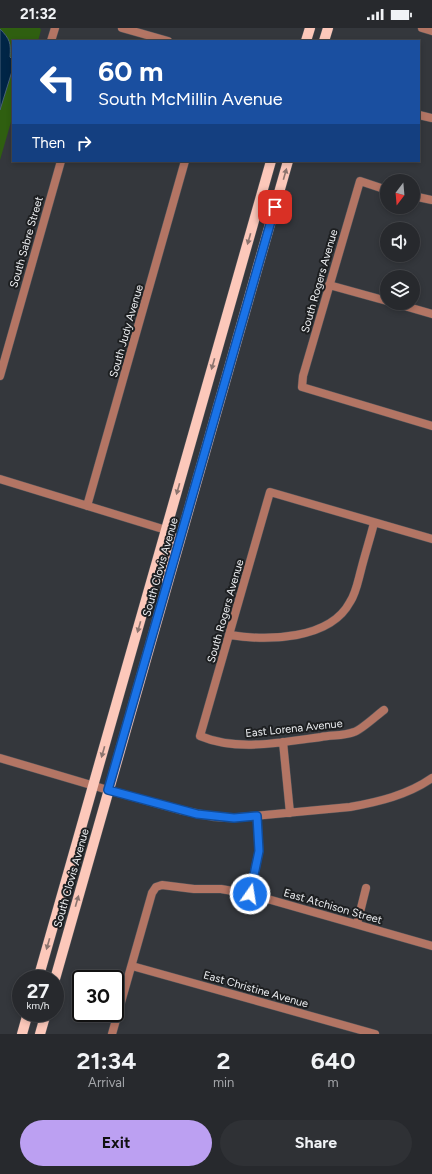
<!DOCTYPE html>
<html lang="en">
<head>
<meta charset="utf-8">
<style>
  :root { --surface:#27292d; --page:#2f3135; --text:#f1f3f6; --muted:#a4a6aa; --line:#434549; --accent:#bca0f2 }
  body { margin:0; font-family:Figtree,sans-serif; background:var(--page); color:var(--text); height:100vh; display:flex; flex-direction:column; font-size:15px; white-space:nowrap }
  * { box-sizing:border-box; margin:0 }
  p { font-size:13px; color:var(--muted) }
  .icon { flex:none; width:22px; height:22px; fill:none; stroke:currentColor; stroke-width:2; stroke-linecap:round; stroke-linejoin:round }
  .map { position:relative; height:1006px; overflow:hidden }
  .sheet { display:flex; flex-direction:column; background:var(--surface); flex:1 }
  .sheet>* { flex:none }
  .banner { position:absolute; left:12px; top:12px; width:408px; height:122px; border-radius:0px; box-shadow:0 2px 6px #0003,0 0 0 1px var(--line); background:#1a4fa0; color:#fff; overflow:hidden }
  .needle { width:26px; rotate:196deg }
  .tools { position:absolute; left:380px; top:146px; display:grid; gap:8px }
  .tools a { display:grid; place-items:center; width:40px; height:40px; border-radius:50%; background:var(--surface); box-shadow:0 2px 6px #0003,0 0 0 1px var(--line); font-size:20px }
  .speed { position:absolute; left:12px; top:942px; display:flex; gap:8px; font-size:20px; font-weight:700; text-align:center }
  .speed>* { display:grid; place-content:center; width:52px; height:52px; border-radius:50%; background:var(--surface); box-shadow:0 2px 6px #0003,0 0 0 1px var(--line); line-height:1 }
  .speed small { font-size:10px; font-weight:400 }
  .speed .limit { border:2px solid #111; border-radius:6px; background:#fff; color:#111 }
  .pin { position:absolute; display:grid; place-items:center; width:34px; height:34px; color:#fff; margin:-17px; border-radius:8px; box-shadow:0 2px 6px #0006 }
  .me { position:absolute; width:44px; margin:-22px; rotate:13deg; stroke-linejoin:round; filter:drop-shadow(0 0 3px #0008) }
  .turn { display:flex; align-items:center; gap:14px; height:84px; padding:0 20px; font-size:18px }
  .turn .icon { width:52px; height:52px; stroke-width:2.5 }
  .turn b { display:block; font-size:28px; line-height:34px }
  .then { display:flex; align-items:center; height:38px; padding:0 20px; background:#0003; gap:8px; font-size:15px }
  .eta { display:flex; justify-content:space-evenly; align-items:center; height:68px; text-align:center }
  .eta b { font-size:24px; font-weight:700; line-height:28px }
  .action { display:flex; gap:8px; margin-top:auto; padding:8px 20px }
  .action a { flex:1; height:46px; border-radius:24px; background:var(--accent); color:#111; font-size:16px; font-weight:700; line-height:46px; text-align:center }
  .action a+a { background:var(--page); color:var(--text) }
  .status { display:flex; justify-content:space-between; align-items:center; height:28px; padding:0 20px; background:var(--surface); direction:ltr }
  .status svg { height:11px; fill:currentColor }
  .map>svg:first-child { display:block }
  .green { fill:#2f5f10 }
  .water { fill:#002546; stroke:#476179 }
  .lines { fill:none; stroke-linecap:round; stroke-linejoin:round }
  .minor-casing { stroke:#515459; stroke-width:9 }
  .tertiary-casing { stroke:#515459; stroke-width:9 }
  .primary-casing { stroke:#515459; stroke-width:11 }
  .minor { stroke:#b37564; stroke-width:8 }
  .tertiary { stroke:#b37564; stroke-width:8 }
  .primary { stroke:#fcc8ba; stroke-width:10 }
  .oneway { fill:#8c746e }
  .route-casing { stroke:#114b97; stroke-width:10 }
  .route { stroke:#1a73e8; stroke-width:7 }
  .labels { text-anchor:middle; stroke-width:4; stroke-linejoin:round; paint-order:stroke }
  .street-label { font-size:11px; fill:#eceef1; stroke:#1d1f21 }
</style>
</head>
<body>
<div class="status"><b>21:32</b><svg viewBox="0 0 49 12"><path d="M0 12V9h3v3zM5 12V6h3v6zM10 12V3h3v9zM15 12V0h3v12zM26 1h20v11H26zM47 4h2v5h-2z"/></svg></div>
<div class="map">
<svg width="432" height="1006" viewBox="0 0 432 1006">
  <rect width="100%" height="100%" fill="#34373c"/>
  <path class="green" d="M 0,0 L 40,0 L 41,2 L 38,13 L 13,13 L 13,87 L 0,132 Z"/>
  <path class="water" d="M 0,1 C 10,11 11,15 10,29 L 13,32 L 13,40 L 0,82 Z"/>
  <g class="lines">
    <defs>
      <path id="minor" d="M 422,0 L 432,3
        M 51,13 L 55,0
        M 387,162 L 360,153 L 303,348 L 302,359 L 432,398
        M 413,168 L 432,172
        M 329,257 L 387,273
        M 394,275 L 432,286
        M 0,348 L 61,133
        M 0,451 L 166,502
        M 87,478 L 185,133
        M 230,607 C 267,613 330,612 350,574 C 356,565 358,553 361,542 C 365,526 370,511 374,495
        M 384,682 C 377,687 361,702 354,704 C 344,708 332,707 321,709 C 282,714 238,724 200,708 L 270,464 L 432,511
        M 283,714 L 290,785
        M 108,762 L 180,782 L 215,789 L 233,790 L 350,779 C 378,774 408,767 432,750
        M 250,866 L 259,823 L 257,788
        M 357,896 L 366,860
        M 132,938 L 375,1006
        M 112,1006 L 152,865 L 156,859 L 162,857 L 194,861 L 221,861 L 250,866 L 432,918"/>
      <path id="tertiary" d="M 122,0 L 168,13
        M 419,87 L 432,90
        M 0,730 L 108,762"/>
      <path id="primary" d="M 306,13 L 310,0
        M 324,13 L 328,0
        M 162,550 L 172,510 L 170,505 L 166,502
        M 38,951 L 271,133
        M 55,951 L 288,133
        M 22,1006 L 28,985
        M 40,1006 L 46,985"/>
    </defs>
    <use href="#minor" class="minor-casing"/>
    <use href="#tertiary" class="tertiary-casing"/>
    <use href="#primary" class="primary-casing"/>
    <use href="#minor" class="minor"/>
    <use href="#tertiary" class="tertiary"/>
    <use href="#primary" class="primary"/>
  </g>
  <defs><path id="oneway-solid" d="M-6-.8H1V-3.2L6.5 0L1 3.2V.8H-6Z"/></defs>
  <g class="oneway">
    <use href="#oneway-solid" transform="translate(285 146) rotate(-74)"/>
    <use href="#oneway-solid" transform="translate(249 211) rotate(106)"/>
    <use href="#oneway-solid" transform="translate(213 336) rotate(106)"/>
    <use href="#oneway-solid" transform="translate(178 461) rotate(106)"/>
    <use href="#oneway-solid" transform="translate(139 599) rotate(106)"/>
    <use href="#oneway-solid" transform="translate(103 724) rotate(106)"/>
    <use href="#oneway-solid" transform="translate(77 873) rotate(-74)"/>
    <use href="#oneway-solid" transform="translate(48 916) rotate(106)"/>
  </g>
  <g class="lines">
    <defs>
      <path id="route" d="M 250,866 L 259,823 L 257,788 L 234,790 L 197,786 L 108,762 L 275,179"/>
    </defs>
    <use href="#route" class="route-casing"/>
    <use href="#route" class="route"/>
  </g>
  <g class="labels">
    <g class="street-label">
      <text transform="translate(26 214) rotate(-74)" y="4">South Sabre Street</text>
      <text transform="translate(319 253) rotate(-74)" y="4">South Rogers Avenue</text>
      <text transform="translate(126 303) rotate(-74)" y="4">South Judy Avenue</text>
      <text transform="translate(160 539) rotate(-74)" y="4">South Clovis Avenue</text>
      <text transform="translate(225 583) rotate(-74)" y="4">South Rogers Avenue</text>
      <text transform="translate(294 700) rotate(-6)" y="4">East Lorena Avenue</text>
      <text transform="translate(71 850) rotate(-74)" y="4">South Clovis Avenue</text>
      <text transform="translate(333 878) rotate(16)" y="4">East Atchison Street</text>
      <text transform="translate(256 961) rotate(16)" y="4">East Christine Avenue</text>
    </g>
  </g>
</svg>
<div class="tools">
<a><svg class="needle" viewBox="-14 -14 28 28"><path d="M0-13l5 13h-10z" fill="#e53935"/><path d="M0 13l5-13h-10z" fill="#a4a6aa"/></svg></a>
<a><svg class="icon" aria-label="sound" viewBox="0 0 24 24"><path d="M4 9h4l5-4v14l-5-4H4zM17 9q2 3 0 6"/></svg></a>
<a><svg class="icon" aria-label="layers" viewBox="0 0 24 24"><path d="M12 4l9 5-9 5-9-5zM3 14l9 5 9-5"/></svg></a>
</div>
<div class="speed"><div>27<small>km/h</small></div><div class="limit">30</div></div>
<div class="pin" style="left:275px;top:179px;background:#d93025"><svg class="icon" aria-label="arrive" viewBox="0 0 24 24"><path d="M6 21V4h12l-3 4 3 4H6"/></svg></div>
<svg class="me" style="left:250px;top:866px" viewBox="-20 -20 40 40"><circle r="17" fill="#1a73e8" stroke="#fff" stroke-width="3"/><path d="M0-11L8 9 0 5-8 9z" fill="#fff"/></svg>
<div class="banner">
<div class="turn"><svg class="icon" aria-label="left" viewBox="0 0 24 24"><path d="M17 20v-9H6M10 6l-5 5 5 5"/></svg><div><b>60 m</b>South McMillin Avenue</div></div>
<div class="then">Then<svg class="icon" aria-label="right" viewBox="0 0 24 24"><path d="M7 20v-9h11M14 6l5 5-5 5"/></svg></div>
</div>
</div>
<section class="sheet">
<div class="eta">
<div><b>21:34</b><p>Arrival</p></div>
<div><b>2</b><p>min</p></div>
<div><b>640</b><p>m</p></div>
</div>
<div class="action"><a>Exit</a><a>Share</a></div>
</section>
</body>
</html>
